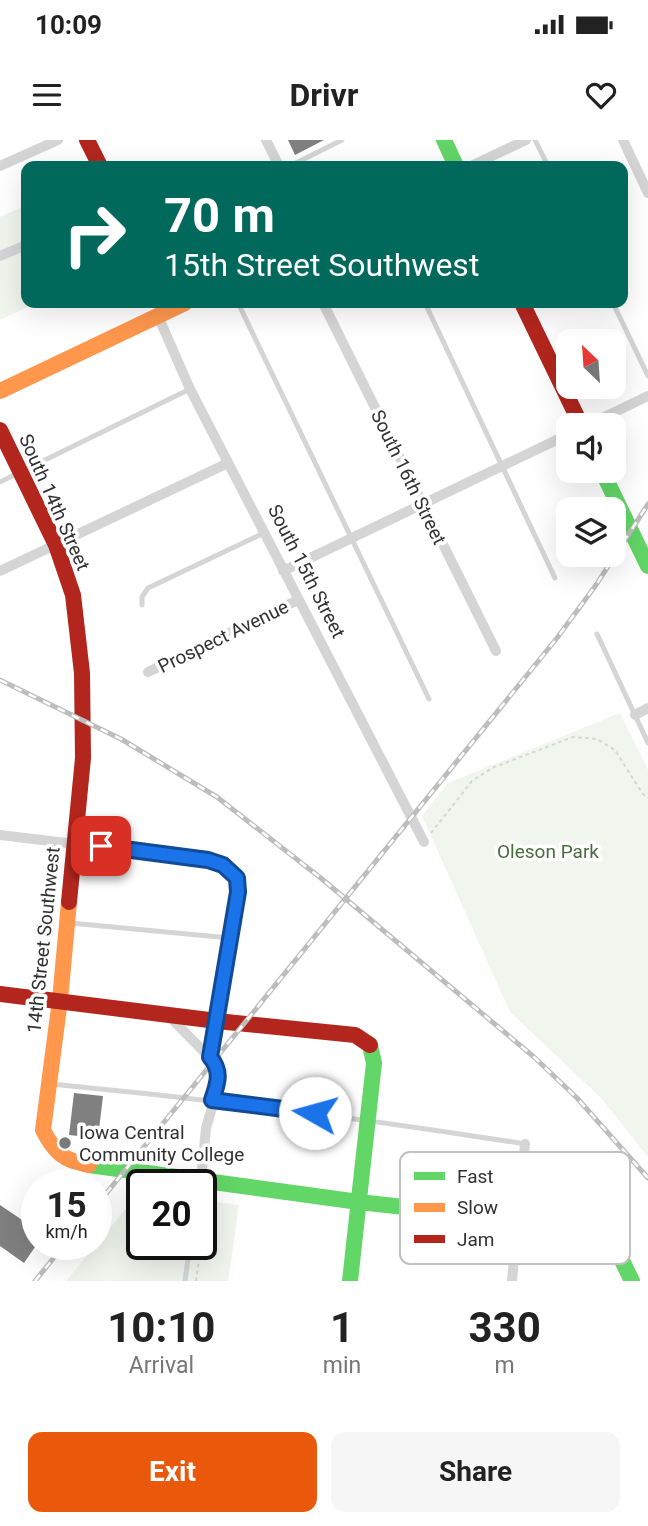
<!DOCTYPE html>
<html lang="en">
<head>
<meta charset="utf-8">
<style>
  :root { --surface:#fff; --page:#f6f6f6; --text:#222; --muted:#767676; --accent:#ea580c }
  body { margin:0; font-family:Roboto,sans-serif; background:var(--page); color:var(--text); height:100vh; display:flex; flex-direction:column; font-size:26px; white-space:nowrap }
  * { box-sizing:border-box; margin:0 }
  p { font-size:23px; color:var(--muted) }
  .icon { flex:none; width:38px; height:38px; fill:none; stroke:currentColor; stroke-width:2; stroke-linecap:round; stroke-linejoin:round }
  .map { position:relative; height:1141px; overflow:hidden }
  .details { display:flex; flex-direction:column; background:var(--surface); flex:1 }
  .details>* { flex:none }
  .guide { position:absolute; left:21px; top:21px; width:607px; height:147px; border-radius:14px; box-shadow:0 7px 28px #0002; background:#00695c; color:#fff; overflow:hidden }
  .needle { width:46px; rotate:335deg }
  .controls { position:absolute; left:556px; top:189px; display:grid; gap:14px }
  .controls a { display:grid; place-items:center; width:70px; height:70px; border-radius:14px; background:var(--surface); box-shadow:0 7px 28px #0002; font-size:35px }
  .speed { position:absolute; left:21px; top:1029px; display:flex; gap:14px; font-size:35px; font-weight:700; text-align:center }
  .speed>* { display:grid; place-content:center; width:91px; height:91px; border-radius:50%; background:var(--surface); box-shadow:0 7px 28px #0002; line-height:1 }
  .speed small { font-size:18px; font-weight:400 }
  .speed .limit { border:4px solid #111; border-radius:10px; background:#fff; color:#111 }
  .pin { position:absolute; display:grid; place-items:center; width:60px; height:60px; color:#fff; margin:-30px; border-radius:14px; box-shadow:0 4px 10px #0006 }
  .me { position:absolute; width:77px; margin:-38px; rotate:277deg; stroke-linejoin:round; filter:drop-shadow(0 0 5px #0008) }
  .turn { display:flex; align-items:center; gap:24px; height:147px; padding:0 28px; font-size:32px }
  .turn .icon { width:91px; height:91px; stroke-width:2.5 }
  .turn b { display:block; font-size:49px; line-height:60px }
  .eta { display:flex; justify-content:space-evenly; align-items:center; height:119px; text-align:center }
  .eta b { font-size:42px; font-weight:700; line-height:49px }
  .primary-button { display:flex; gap:14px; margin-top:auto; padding:14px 28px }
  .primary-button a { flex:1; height:80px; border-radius:14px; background:var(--accent); color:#fff; font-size:28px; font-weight:700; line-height:80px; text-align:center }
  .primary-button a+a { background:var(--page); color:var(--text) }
  .status { display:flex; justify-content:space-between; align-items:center; height:49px; padding:0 35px; background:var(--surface); direction:ltr }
  .status svg { height:19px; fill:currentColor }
  header { display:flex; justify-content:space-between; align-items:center; height:91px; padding:0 28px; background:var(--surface); font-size:32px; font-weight:700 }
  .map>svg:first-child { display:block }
  .green { fill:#f0f5ed }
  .building { fill:#808080 }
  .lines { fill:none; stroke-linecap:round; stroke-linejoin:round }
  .path { stroke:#d5d5d5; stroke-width:2; stroke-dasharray:3.5 3.5; stroke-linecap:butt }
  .lane { stroke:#d5d5d5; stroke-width:5 }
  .street { stroke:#d5d5d5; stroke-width:10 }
  .fast { stroke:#63d668; stroke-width:16 }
  .slow { stroke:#ff974d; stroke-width:16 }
  .jam { stroke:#b3261e; stroke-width:16 }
  .rail-casing { stroke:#bdbdbd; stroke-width:5 }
  .rail { stroke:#fff; stroke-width:2.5; stroke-dasharray:8; stroke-linecap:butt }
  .route-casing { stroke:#114b97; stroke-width:18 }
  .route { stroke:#1a73e8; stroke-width:12 }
  .poi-dot { fill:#797979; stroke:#fff; stroke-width:2.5 }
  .labels { text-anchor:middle; stroke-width:7; stroke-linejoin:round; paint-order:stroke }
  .street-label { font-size:19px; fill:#313131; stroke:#fff }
  .park-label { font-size:19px; fill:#476c3e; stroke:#fff }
  .poi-label { font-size:19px; fill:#313131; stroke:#fff; text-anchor:start }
  .key { fill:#fff; stroke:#c1c1c1; stroke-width:2 }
  .key-label { font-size:19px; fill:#313131 }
</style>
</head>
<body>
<div class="status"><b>10:09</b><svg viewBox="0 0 49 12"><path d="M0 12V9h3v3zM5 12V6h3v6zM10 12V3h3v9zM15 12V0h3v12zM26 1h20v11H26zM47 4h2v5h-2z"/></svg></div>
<header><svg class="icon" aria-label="menu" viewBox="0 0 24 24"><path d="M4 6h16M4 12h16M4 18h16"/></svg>Drivr<svg class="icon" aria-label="heart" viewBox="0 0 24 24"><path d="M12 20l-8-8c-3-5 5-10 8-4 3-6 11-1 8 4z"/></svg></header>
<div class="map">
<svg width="648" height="1141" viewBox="0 0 648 1141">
  <rect width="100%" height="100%" fill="#fff"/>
  <path class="green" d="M 26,65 L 26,163 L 36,163 L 0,180 L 0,77 Z
    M 620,573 L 648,630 L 648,1017 L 601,958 L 510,872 L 422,676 L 448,643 Z
    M 139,1053 L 142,1053 L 142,1104 L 201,1104 L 201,1060 L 239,1065 L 228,1141 L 66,1141 Z"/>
  <path class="building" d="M 288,0 L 324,0 L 295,15 Z
    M 74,953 L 103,956 L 98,998 L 69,995 Z
    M 0,1065 L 37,1090 L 37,1104 L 24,1123 L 0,1106 Z"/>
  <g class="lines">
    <path class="path" d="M 431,693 L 472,641 L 492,628 L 573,597 L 597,599 L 615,610 L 642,653 L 648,658
      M 196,1141 L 208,1055"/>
    <path class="lane" d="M 535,0 L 548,26
      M 290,26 L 342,0
      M 238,163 L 429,559
      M 425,163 L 555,438
      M 613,163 L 648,236
      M 0,342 L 190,249
      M 142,465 L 142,457 L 148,448 L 264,393
      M 597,494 L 648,603
      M 70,783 L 230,798
      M 51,944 C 210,959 367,979 525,1004
      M 185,1141 L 190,1104"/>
    <path class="street" d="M 266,0 L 279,26
      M 623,0 L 648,53
      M 0,26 L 58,0
      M 471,26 L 526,0
      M 0,116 L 26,105
      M 323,163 L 496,511
      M 158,176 L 190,249 L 424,702
      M 588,285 L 648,256
      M 0,431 L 228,323
      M 283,431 L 569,294
      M 148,532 L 298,460
      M 635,575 L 648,568
      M 0,695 L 208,720 L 223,725 L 237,738 L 238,752 L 210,917
      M 167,874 L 218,926 L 219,943 L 206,988 L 201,1040
      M 512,1141 L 525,1004"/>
    <path class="fast" d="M 444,0 L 456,26
      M 602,331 L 648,426
      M 89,1025 L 359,1062 L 602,1089 L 612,1100 L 632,1141
      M 350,1141 L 374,923 L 370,905"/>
    <path class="slow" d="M 0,251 L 185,163
      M 69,762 L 60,860 L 43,990 C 54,1012 64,1021 89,1025"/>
    <path class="jam" d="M 87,0 L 100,26
      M 522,163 L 581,285
      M 0,290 L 56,405 L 73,455 L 82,533 L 83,618 L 69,762
      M 0,854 L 217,881 L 355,895 L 370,905"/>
    <defs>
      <path id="rail" d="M 0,540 L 121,599 L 217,657 L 322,739 L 534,917 L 577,958 L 648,1038
        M 96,1066 L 557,498 L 596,445 L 648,364
        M 35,1141 L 65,1104"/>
    </defs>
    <use href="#rail" class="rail-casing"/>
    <use href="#rail" class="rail"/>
  </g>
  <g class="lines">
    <defs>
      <path id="route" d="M 101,706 L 208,720 L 223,725 L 237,738 L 238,752 L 210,917 C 222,931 218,943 212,960 L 315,973"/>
    </defs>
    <use href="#route" class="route-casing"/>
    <use href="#route" class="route"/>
  </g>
  <circle class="poi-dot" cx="65" cy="1003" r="7"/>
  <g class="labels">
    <g class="street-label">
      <text transform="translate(409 337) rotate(64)" y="7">South 16th Street</text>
      <text transform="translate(55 362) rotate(66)" y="7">South 14th Street</text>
      <text transform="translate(307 431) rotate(63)" y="7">South 15th Street</text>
      <text transform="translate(223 496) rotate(-26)" y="7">Prospect Avenue</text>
      <text transform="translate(43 800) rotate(-84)" y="7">14th Street Southwest</text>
    </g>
    <g class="park-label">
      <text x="548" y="718">Oleson Park</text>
    </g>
    <g class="poi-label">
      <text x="79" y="999">Iowa Central<tspan x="79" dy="22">Community College</tspan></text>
    </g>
  </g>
  <rect x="400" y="1012" width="230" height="112" rx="10" class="key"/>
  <rect x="414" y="1032" width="31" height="8" fill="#63d668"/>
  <rect x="414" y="1063" width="31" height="9" fill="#ff974d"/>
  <rect x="414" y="1095" width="31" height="8" fill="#b3261e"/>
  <g class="key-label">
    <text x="457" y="1043">Fast</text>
    <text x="457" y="1074">Slow</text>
    <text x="457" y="1106">Jam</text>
  </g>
</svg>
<div class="controls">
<a><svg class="needle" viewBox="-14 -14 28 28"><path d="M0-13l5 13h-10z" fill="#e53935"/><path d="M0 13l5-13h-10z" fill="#767676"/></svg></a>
<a><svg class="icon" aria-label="sound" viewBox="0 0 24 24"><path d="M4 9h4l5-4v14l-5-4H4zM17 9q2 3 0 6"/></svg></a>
<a><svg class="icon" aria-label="layers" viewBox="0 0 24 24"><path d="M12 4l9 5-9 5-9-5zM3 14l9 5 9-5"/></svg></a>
</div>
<div class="speed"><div>15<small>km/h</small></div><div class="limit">20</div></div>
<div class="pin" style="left:101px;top:706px;background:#d93025"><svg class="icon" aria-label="arrive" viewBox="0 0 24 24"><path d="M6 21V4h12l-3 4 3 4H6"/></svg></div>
<svg class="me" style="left:315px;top:973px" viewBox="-20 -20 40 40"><circle r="19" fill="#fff"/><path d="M0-13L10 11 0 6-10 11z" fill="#1a73e8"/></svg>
<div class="guide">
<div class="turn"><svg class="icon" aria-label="right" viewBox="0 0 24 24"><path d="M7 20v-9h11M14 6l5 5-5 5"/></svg><div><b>70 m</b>15th Street Southwest</div></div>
</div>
</div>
<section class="details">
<div class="eta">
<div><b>10:10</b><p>Arrival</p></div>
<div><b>1</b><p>min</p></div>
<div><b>330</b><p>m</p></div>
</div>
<div class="primary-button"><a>Exit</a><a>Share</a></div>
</section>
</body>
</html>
